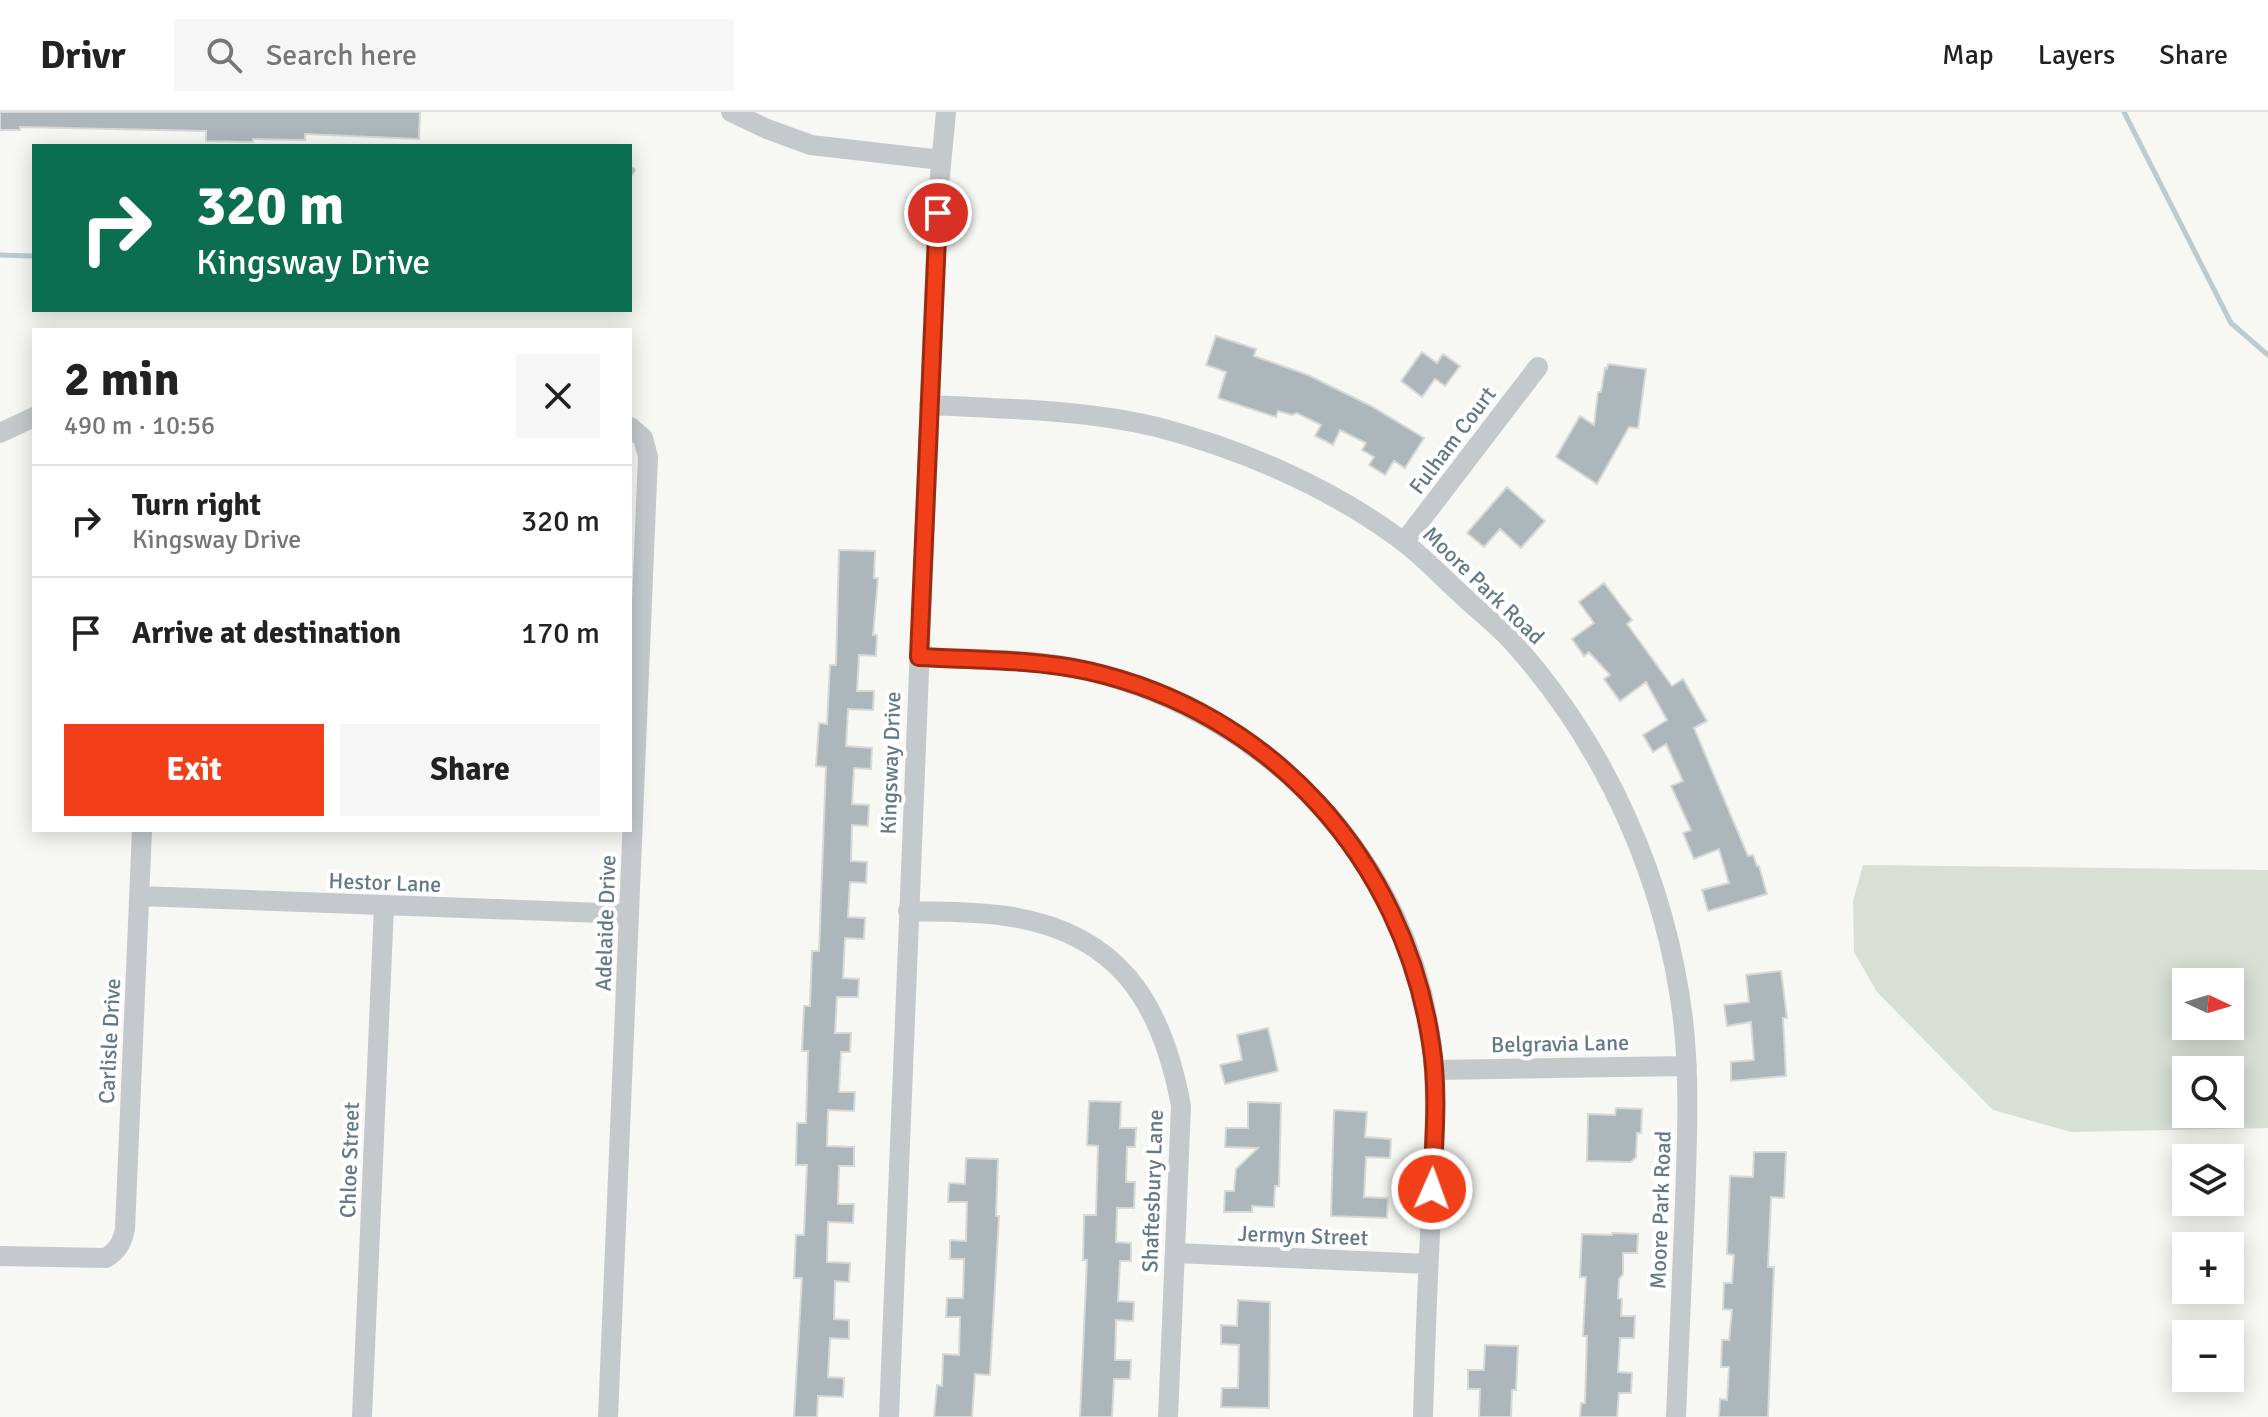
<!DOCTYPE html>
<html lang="en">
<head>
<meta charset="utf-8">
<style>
  :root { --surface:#fff; --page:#f6f6f6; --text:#222; --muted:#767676; --line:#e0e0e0; --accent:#f14019 }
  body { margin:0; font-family:Signika,sans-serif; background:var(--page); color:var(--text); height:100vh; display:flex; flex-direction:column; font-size:30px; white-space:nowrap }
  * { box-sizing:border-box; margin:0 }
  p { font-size:26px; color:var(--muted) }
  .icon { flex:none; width:44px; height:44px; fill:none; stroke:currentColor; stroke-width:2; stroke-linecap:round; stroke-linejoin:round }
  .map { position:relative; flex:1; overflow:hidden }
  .details { position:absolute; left:32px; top:216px; width:600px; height:504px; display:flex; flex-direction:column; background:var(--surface); border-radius:0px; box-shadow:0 4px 20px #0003 }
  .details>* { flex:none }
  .guide { position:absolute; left:32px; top:32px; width:600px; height:168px; border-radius:0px; box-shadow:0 4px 20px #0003; background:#0b6e4f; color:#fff; overflow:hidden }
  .needle { width:52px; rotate:94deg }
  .buttons { position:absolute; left:2172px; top:856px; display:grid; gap:16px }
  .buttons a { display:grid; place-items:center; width:72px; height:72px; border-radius:0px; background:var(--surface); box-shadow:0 4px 20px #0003; font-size:40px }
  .pin { position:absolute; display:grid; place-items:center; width:68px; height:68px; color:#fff; margin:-34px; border:4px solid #fff; border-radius:50%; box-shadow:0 2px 8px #0007 }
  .me { position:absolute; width:88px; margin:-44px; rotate:2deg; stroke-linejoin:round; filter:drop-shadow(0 0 6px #0008) }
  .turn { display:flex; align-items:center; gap:28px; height:168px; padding:0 32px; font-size:36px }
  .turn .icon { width:104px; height:104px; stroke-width:2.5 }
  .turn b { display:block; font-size:56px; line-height:68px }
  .round { display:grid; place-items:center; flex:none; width:84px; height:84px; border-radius:0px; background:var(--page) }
  .headline { display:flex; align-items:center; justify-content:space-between; height:136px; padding:0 32px }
  h1 { font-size:48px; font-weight:800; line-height:60px }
  .action { display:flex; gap:16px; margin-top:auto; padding:16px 32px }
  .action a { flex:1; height:92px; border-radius:0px; background:var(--accent); color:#fff; font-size:32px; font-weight:800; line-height:92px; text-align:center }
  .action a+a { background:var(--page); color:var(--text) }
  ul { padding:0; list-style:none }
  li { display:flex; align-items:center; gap:24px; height:112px; padding:0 32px; border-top:2px solid var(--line) }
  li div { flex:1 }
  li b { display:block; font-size:30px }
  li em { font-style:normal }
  header { display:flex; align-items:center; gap:48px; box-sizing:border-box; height:112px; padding:0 40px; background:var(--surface); border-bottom:2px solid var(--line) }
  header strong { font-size:38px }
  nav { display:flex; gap:44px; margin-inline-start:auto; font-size:28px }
  .search { width:560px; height:72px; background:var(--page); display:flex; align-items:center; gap:20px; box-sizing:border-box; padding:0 28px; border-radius:0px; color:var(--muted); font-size:30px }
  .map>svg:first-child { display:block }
  .green { fill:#d8dfd4; fill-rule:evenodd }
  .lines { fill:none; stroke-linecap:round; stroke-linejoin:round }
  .stream { stroke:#bdcace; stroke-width:5 }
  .building { fill:#acb6bb; stroke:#d8d8d6; stroke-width:2 }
  .minor { stroke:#c4c9cc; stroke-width:20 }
  .route-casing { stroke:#9d2a10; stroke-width:20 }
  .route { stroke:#f14019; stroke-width:14 }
  .labels { text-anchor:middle; stroke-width:8; stroke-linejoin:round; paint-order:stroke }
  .street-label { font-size:22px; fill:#637987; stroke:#fff }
</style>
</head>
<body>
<header>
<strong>Drivr</strong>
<div class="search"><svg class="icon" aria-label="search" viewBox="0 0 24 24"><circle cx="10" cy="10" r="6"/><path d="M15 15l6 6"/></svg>Search here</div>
<nav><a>Map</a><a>Layers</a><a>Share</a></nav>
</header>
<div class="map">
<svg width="2268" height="1305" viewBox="0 0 2268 1305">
  <rect width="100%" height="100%" fill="#f7f7f3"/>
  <path class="green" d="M 1863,753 L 2268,758 L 2268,1016 L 2071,1020 L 1993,998 L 1877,880 L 1854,840 L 1853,789 ZM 2186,870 L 2230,870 L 2230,914 L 2186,914 ZM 2186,958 L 2230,958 L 2230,1002 L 2186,1002 Z"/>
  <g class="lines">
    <path class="stream" d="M 2124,0 L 2231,211 L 2268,243
      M 630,62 L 633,58
      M 0,143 L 34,144"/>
  </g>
  <path class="building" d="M 0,0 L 420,0 L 419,27 L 305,22 L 305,28 L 253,27 L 253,30 L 206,29 L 206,19 L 20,15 L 20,18 L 0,18 Z
    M 1216,224 L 1256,237 L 1254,244 L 1308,263 L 1371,294 L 1424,326 L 1405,356 L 1394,349 L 1385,363 L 1369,353 L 1374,345 L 1362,338 L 1366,331 L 1340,318 L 1333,333 L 1315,324 L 1321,313 L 1297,301 L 1292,303 L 1278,299 L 1276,305 L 1218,286 L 1226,260 L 1206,253 Z
    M 1422,240 L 1437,251 L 1443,242 L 1460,254 L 1445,274 L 1435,267 L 1422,285 L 1401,269 Z
    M 1608,252 L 1646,257 L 1638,316 L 1629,315 L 1597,372 L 1556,345 L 1580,304 L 1594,313 L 1598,280 L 1601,280 L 1605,256 L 1607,257 Z
    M 1507,375 L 1545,409 L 1521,436 L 1500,417 L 1484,435 L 1467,421 Z
    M 839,438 L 875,439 L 874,466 L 878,466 L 873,523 L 877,523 L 876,544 L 859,543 L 857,579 L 874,579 L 873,598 L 848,597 L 846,634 L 872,636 L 871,657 L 854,656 L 852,692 L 869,693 L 868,714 L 852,713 L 851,749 L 867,750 L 866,771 L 850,770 L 848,805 L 865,806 L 864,827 L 845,826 L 843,866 L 859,867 L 858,885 L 837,885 L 835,921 L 851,921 L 850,940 L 841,940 L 839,980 L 855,980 L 854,999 L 828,998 L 827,1034 L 854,1035 L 854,1054 L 839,1054 L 838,1092 L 854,1092 L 853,1111 L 828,1110 L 827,1150 L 850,1151 L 849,1170 L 835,1169 L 834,1207 L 849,1208 L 849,1227 L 830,1226 L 828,1265 L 844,1266 L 843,1285 L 818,1284 L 817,1305 L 794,1305 L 802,1166 L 794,1166 L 796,1123 L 804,1123 L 807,1053 L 796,1053 L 797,1011 L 806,1011 L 808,939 L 802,939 L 804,894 L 810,894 L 812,839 L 819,839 L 826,655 L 816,654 L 819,611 L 827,612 L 830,553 L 836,553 Z
    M 1604,471 L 1632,508 L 1627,512 L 1672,574 L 1683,567 L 1707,609 L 1694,616 L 1748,744 L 1753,743 L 1757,754 L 1759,754 L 1767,782 L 1708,799 L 1702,778 L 1729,771 L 1719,737 L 1694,747 L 1683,721 L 1691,718 L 1671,674 L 1683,669 L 1666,632 L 1653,640 L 1643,623 L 1667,608 L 1646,570 L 1620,589 L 1604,567 L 1610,563 L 1589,540 L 1584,544 L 1572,527 L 1594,511 L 1579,490 Z
    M 1781,859 L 1787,906 L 1783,906 L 1786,964 L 1731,969 L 1731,950 L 1754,948 L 1751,910 L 1727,914 L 1724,893 L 1749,890 L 1746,863 Z
    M 1268,916 L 1278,959 L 1225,972 L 1220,953 L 1242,948 L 1237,923 Z
    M 1089,989 L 1121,990 L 1120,1016 L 1136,1016 L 1135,1035 L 1127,1035 L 1126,1070 L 1135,1070 L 1134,1096 L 1117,1096 L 1116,1130 L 1131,1131 L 1131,1149 L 1120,1149 L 1118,1189 L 1134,1190 L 1133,1209 L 1116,1208 L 1115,1248 L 1131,1248 L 1130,1267 L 1114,1267 L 1112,1305 L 1080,1305 L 1087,1148 L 1083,1148 L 1084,1103 L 1096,1103 L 1098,1034 L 1087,1033 Z
    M 1248,990 L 1281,991 L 1279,1074 L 1275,1074 L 1274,1095 L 1252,1094 L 1252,1100 L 1224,1100 L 1225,1079 L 1234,1079 L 1236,1057 L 1258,1036 L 1225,1035 L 1226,1016 L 1248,1016 Z
    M 1616,996 L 1642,997 L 1641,1021 L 1637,1021 L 1636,1045 L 1631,1050 L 1587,1049 L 1588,1002 L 1615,1003 Z
    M 1334,998 L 1367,1000 L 1365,1025 L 1391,1027 L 1390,1046 L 1366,1045 L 1364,1085 L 1388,1086 L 1387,1106 L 1331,1104 Z
    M 1754,1040 L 1786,1040 L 1784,1086 L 1771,1085 L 1768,1155 L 1774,1155 L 1768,1305 L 1719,1305 L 1720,1287 L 1727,1288 L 1729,1255 L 1721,1255 L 1722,1228 L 1729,1228 L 1732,1198 L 1723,1197 L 1724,1171 L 1732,1171 L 1734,1143 L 1727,1142 L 1730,1064 L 1753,1065 Z
    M 966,1046 L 998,1047 L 996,1104 L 999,1104 L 990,1263 L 975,1262 L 972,1305 L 934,1305 L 937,1273 L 942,1274 L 943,1242 L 959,1243 L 960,1205 L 946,1205 L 947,1186 L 963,1186 L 964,1147 L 950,1147 L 950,1128 L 966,1129 L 967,1090 L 948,1090 L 949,1071 L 965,1072 Z
    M 1612,1121 L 1638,1122 L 1637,1141 L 1623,1141 L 1623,1162 L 1619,1167 L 1618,1186 L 1622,1187 L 1621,1204 L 1635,1204 L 1634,1226 L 1620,1226 L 1618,1260 L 1632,1261 L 1631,1281 L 1619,1281 L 1617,1305 L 1580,1305 L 1581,1291 L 1585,1291 L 1587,1224 L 1583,1224 L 1586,1165 L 1580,1165 L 1582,1122 L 1612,1123 Z
    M 1238,1188 L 1270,1190 L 1269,1296 L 1221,1295 L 1222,1276 L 1238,1276 L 1239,1233 L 1221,1232 L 1221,1213 L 1237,1214 Z
    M 1485,1233 L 1518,1234 L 1516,1278 L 1512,1278 L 1511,1305 L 1479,1305 L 1480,1277 L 1468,1277 L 1468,1258 L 1484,1258 Z"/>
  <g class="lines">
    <path class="minor" d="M 731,0 L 767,17 L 811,33 L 941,48
      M 929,293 C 1005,297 1082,297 1157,315 C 1241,337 1327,374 1397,425 C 1421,442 1442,465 1463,484 C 1481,501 1501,516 1517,535 C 1608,638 1666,770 1683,907 C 1690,968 1687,1029 1685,1091 C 1682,1162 1679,1234 1676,1305
      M 0,321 L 34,305
      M 1404,430 L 1538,255
      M 919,545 C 976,548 1037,546 1093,560 C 1271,606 1411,750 1432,936 C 1438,992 1433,1049 1431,1105 C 1427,1172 1425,1238 1423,1305
      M 140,784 L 629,802
      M 908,799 C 940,800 974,799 1006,804 C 1118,820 1162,890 1181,994 L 1168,1305
      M 1434,958 L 1687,954
      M 1175,1141 L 1428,1152
      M 0,1144 L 106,1146 C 118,1138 122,1131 125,1117 L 142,718
      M 362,1305 L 384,794
      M 608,1305 L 648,345 L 643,326 L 630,315
      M 889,1305 L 932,236 L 939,74 L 946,0"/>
  </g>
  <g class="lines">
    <defs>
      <path id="route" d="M 938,101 L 919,545 C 975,548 1033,547 1088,559 C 1271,600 1403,747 1431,931 C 1439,979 1434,1029 1432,1077"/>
    </defs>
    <use href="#route" class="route-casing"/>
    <use href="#route" class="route"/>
  </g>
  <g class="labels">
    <g class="street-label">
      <text transform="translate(1452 328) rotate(-53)" y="8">Fulham Court</text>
      <text transform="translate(1484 473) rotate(44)" y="8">Moore Park Road</text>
      <text transform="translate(890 651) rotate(-88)" y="8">Kingsway Drive</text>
      <text transform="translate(385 770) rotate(2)" y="8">Hestor Lane</text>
      <text transform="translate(605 811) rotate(-88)" y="8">Adelaide Drive</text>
      <text transform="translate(109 929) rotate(-87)" y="8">Carlisle Drive</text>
      <text transform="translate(1560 931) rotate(-1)" y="8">Belgravia Lane</text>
      <text transform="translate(349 1048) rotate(-88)" y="8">Chloe Street</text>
      <text transform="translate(1152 1079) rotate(-88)" y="8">Shaftesbury Lane</text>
      <text transform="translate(1660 1098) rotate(-88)" y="8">Moore Park Road</text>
      <text transform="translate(1303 1123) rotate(2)" y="8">Jermyn Street</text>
    </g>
  </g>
</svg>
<div class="buttons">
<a><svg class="needle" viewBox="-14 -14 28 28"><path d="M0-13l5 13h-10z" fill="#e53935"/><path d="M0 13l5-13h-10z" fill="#767676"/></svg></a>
<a><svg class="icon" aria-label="search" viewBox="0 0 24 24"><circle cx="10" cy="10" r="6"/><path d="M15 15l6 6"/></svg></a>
<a><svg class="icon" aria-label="layers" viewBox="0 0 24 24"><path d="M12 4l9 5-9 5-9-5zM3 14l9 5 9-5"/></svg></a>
<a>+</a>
<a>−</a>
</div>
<div class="pin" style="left:938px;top:101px;background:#d93025"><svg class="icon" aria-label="arrive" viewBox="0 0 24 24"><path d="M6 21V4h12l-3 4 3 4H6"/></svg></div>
<svg class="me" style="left:1432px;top:1077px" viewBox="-20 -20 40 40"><circle r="17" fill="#f14019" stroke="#fff" stroke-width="3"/><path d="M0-11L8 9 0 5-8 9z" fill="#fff"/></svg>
<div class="guide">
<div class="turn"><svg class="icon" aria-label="right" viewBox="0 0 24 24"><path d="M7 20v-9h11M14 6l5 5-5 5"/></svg><div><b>320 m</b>Kingsway Drive</div></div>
</div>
<section class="details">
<div class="headline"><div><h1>2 min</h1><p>490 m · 10:56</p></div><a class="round"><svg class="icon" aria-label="close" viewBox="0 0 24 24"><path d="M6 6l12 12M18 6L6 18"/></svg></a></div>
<ul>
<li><svg class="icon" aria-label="right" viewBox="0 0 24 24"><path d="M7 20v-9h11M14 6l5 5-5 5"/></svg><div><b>Turn right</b><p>Kingsway Drive</p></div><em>320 m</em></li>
<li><svg class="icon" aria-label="arrive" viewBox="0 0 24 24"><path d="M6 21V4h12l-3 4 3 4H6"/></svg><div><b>Arrive at destination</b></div><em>170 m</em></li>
</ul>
<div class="action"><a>Exit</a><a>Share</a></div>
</section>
</div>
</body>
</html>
